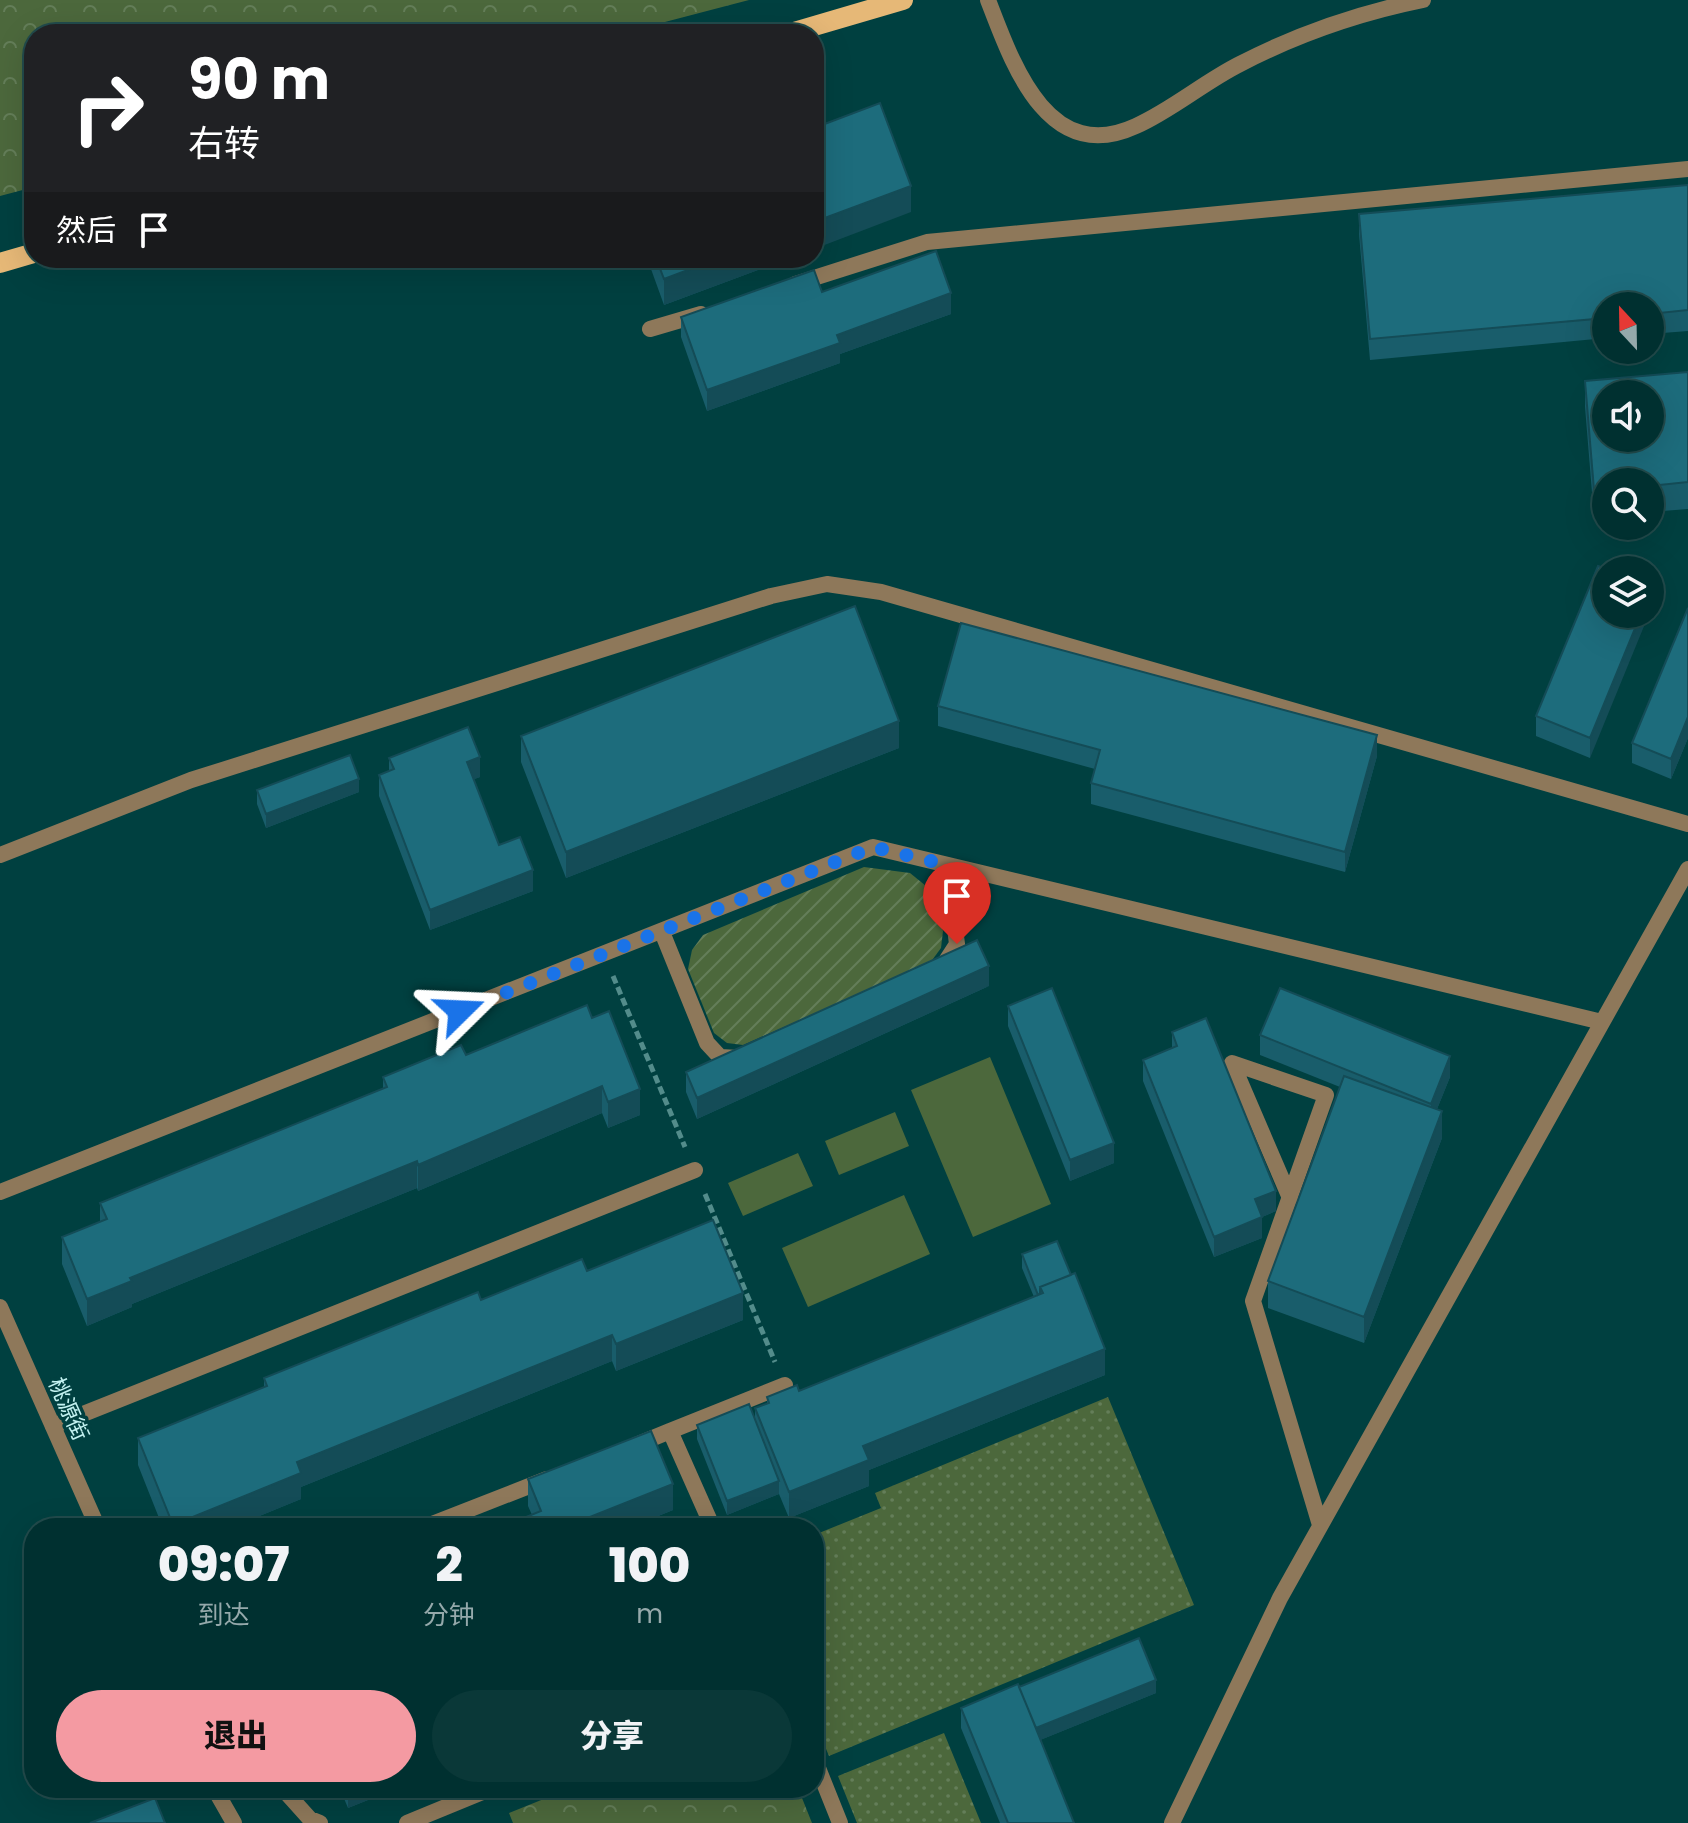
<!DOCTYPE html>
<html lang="zh">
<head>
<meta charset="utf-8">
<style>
  :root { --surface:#003030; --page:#0a3838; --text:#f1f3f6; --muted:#95a9ab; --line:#224b4c; --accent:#f49aa2 }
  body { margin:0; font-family:Poppins,"Noto Sans SC",sans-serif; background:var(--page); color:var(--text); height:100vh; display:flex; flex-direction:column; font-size:30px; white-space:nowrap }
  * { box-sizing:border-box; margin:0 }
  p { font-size:26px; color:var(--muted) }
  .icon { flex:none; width:44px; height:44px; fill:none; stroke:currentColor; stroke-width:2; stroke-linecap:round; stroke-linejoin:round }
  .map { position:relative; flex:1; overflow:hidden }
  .details { position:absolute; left:24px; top:1518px; width:800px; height:280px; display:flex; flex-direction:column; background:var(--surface); border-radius:32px; box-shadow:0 8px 32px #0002,0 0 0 2px var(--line) }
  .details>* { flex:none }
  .hud { position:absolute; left:24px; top:24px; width:800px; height:244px; border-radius:32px; box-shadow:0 8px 32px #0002,0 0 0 2px var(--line); background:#202124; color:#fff; overflow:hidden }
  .needle { width:52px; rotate:338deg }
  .fabs { position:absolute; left:1592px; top:292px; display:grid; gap:16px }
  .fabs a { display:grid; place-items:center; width:72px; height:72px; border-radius:50%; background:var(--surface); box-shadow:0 8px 32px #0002,0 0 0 2px var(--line); font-size:40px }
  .pin { position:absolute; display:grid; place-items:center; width:68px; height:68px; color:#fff; margin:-82px -34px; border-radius:50% 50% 50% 0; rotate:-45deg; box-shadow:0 0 8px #0007 }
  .pin .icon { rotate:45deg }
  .me { position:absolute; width:88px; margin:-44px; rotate:69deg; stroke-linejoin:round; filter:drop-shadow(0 0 6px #0008) }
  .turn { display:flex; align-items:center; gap:28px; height:168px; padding:0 32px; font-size:36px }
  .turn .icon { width:104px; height:104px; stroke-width:2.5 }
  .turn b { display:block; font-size:56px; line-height:68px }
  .then { display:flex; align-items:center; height:76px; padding:0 32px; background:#0003; gap:16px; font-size:30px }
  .eta { display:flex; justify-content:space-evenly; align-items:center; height:136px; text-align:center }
  .eta b { font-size:48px; font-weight:800; line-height:56px }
  .primary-button { display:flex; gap:16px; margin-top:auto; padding:16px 32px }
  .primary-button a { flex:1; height:92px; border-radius:48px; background:var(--accent); color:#111; font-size:32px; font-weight:800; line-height:92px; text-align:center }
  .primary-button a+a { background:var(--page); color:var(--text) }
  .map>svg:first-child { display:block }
  .grass { fill:url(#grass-dots) }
  .forest { fill:url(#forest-crowns) }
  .garden { fill:url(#garden-furrows) }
  .pitch { fill:#4c683c }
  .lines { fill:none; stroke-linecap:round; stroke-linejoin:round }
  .path { stroke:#538c8b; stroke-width:5; stroke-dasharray:8 4; stroke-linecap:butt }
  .lane { stroke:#8e785a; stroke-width:16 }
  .street { stroke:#8e785a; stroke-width:16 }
  .primary { stroke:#e6b877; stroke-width:20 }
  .wall { fill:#195d6b }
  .shaded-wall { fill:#144c57 }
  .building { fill:#1d6c7c; stroke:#144c57; stroke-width:2; fill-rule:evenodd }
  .route { stroke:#1a73e8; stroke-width:14; stroke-dasharray:0 25.2 }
  .labels { text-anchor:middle; stroke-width:7; stroke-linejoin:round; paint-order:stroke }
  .street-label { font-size:22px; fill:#c3f2f1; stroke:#004040 }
</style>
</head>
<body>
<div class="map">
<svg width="1688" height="1823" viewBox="0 0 1688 1823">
  <defs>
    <pattern id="grass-dots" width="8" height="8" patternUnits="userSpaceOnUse" patternTransform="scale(2)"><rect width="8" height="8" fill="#4c683c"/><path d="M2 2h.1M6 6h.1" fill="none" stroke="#647e59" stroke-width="1.8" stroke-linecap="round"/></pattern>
    <pattern id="forest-crowns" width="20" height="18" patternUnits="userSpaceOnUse" patternTransform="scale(2)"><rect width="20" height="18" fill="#4c683c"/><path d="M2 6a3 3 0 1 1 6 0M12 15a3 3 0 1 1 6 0" fill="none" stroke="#647e59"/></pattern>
    <pattern id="garden-furrows" width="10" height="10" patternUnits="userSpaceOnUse" patternTransform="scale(2)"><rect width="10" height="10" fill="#4c683c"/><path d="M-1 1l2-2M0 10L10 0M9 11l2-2" fill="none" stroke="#647e59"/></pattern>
  </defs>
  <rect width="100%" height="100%" fill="#004040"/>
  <path class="grass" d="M 1108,1397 L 1194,1605 L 829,1756 L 814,1720 L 814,1535 L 881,1508 L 875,1493 Z
    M 944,1733 L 981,1823 L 857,1823 L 838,1776 Z"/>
  <path class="forest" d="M 0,0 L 749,0 L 619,34 L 34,34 L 34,187 L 0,196 Z
    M 571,1788 L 798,1788 L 812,1823 L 513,1823 L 509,1813 Z"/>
  <path class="garden" d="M 864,867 L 910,873 L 926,886 L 943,931 L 941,948 L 930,963 L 743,1045 L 727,1043 L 714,1033 L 688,969 L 692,950 L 703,935 Z"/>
  <path class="pitch" d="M 990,1057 L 1051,1204 L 973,1237 L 911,1090 Z
    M 895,1112 L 909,1146 L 839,1175 L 825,1141 Z
    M 798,1153 L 813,1186 L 743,1216 L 728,1183 Z
    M 904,1195 L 930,1254 L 808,1307 L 782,1248 Z"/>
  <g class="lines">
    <path class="path" d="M 613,976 L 685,1147
      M 705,1194 L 775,1362"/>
    <path class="lane" d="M 988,0 C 1012,62 1047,167 1136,126 C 1172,110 1204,82 1240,64 C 1298,34 1359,13 1423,0
      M 795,284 L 927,242 L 1688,169
      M 650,329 L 701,314
      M 0,855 L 191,780 L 771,596 L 827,584 L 881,592 L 1688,824
      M 662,932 L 707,1043 L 720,1057 L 739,1058
      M 942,967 L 957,944 L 947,865
      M 0,1192 L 873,847 L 1602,1022
      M 1290,1198 L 1232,1063 L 1326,1095 L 1253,1301 L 1320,1525
      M 53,1426 L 695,1170
      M 670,1431 L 785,1385
      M 636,1445 L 670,1431 L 713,1528
      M 422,1528 L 547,1479
      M 814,1758 L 840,1823
      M 282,1788 L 310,1819 L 320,1823
      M 407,1823 L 492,1788
      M 1172,1823 L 1280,1598 L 1688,869"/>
    <path class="street" d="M 0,1307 L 98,1528
      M 214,1788 L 234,1823"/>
    <path class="primary" d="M 787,34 L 903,0
      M 0,263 L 34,253"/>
  </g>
  <path class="wall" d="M 1688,185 L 1688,331 L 1650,334 L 1650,306 L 1606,306 L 1606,338 L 1370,360 L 1359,234 L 1359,214 Z
    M 647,258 L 790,258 L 664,305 Z
    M 822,292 L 951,314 L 840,354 L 840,363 L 707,411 L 681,337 L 681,317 Z
    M 1688,372 L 1688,509 L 1650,512 L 1650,482 L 1606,482 L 1606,516 L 1594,517 L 1585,407 L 1585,381 Z
    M 1608,570 L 1590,758 L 1536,736 L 1536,716 Z
    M 1688,608 L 1688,738 L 1671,779 L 1632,763 L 1632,743 Z
    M 938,706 L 1377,756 L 1345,872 L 1091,804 L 1091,783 L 1095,769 L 938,726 Z
    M 521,736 L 899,748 L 566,878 L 521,762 Z
    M 389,758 L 480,777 L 474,779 L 499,845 L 533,891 L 430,930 L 379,796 L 379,775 L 389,771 Z
    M 257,790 L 359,792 L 266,828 L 257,804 Z
    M 989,986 L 697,1119 L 686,1092 L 686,1072 Z
    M 1008,1006 L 1114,1163 L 1070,1181 L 1008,1026 Z
    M 592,1018 L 640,1115 L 608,1128 L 602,1113 L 418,1191 L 417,1188 L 132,1304 L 132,1307 L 87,1326 L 62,1264 L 62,1237 L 100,1222 L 100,1203 L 383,1089 L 383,1077 L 466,1055 Z
    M 1172,1032 L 1276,1211 L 1262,1217 L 1262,1238 L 1214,1257 L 1143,1081 L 1143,1060 L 1172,1049 Z
    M 1260,1035 L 1450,1077 L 1437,1109 L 1442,1138 L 1364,1343 L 1268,1308 L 1268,1281 L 1340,1087 L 1260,1055 Z
    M 1022,1254 L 1105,1375 L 869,1470 L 869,1486 L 789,1518 L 779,1494 L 727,1515 L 697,1439 L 697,1425 L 755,1421 L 755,1408 L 767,1404 L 767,1397 L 799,1391 L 1034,1297 L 1022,1268 Z
    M 587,1271 L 743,1320 L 616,1371 L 612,1361 L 301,1487 L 301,1499 L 230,1528 L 163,1528 L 138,1465 L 138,1438 L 264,1388 L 264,1378 L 481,1300 Z
    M 528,1479 L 673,1510 L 629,1528 L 499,1528 L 532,1515 L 528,1506 Z
    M 1019,1687 L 1156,1693 L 1040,1740 L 1074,1823 L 1000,1823 L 961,1728 L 961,1708 Z
    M 331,1788 L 398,1788 L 348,1808 L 340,1789 L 332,1792 Z"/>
  <path class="shaded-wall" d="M 911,186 L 911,212 L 814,249 L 814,222 Z
    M 720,258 L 790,258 L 664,305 L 664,279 Z
    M 951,293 L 951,314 L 840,354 L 840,363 L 707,411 L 707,390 L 837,335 Z
    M 1651,587 L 1651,608 L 1650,611 L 1650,591 Z
    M 1641,614 L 1649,614 L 1590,758 L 1590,738 Z
    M 1688,717 L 1688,738 L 1671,779 L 1671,759 Z
    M 899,721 L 899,748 L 566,878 L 566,852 Z
    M 1377,735 L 1377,756 L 1345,872 L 1345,852 Z
    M 480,757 L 480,777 L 467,782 L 467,762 Z
    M 359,779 L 359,792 L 266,828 L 266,814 Z
    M 533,870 L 533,891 L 430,930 L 430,910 Z
    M 989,966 L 989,986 L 697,1119 L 697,1098 Z
    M 1450,1056 L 1450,1077 L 1431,1124 L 1431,1104 Z
    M 602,1086 L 602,1113 L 418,1191 L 418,1165 Z
    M 640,1089 L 640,1115 L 608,1128 L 608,1102 Z
    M 1442,1111 L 1442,1138 L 1364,1343 L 1364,1317 Z
    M 1114,1143 L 1114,1163 L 1070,1181 L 1070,1160 Z
    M 417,1161 L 417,1188 L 132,1304 L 132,1307 L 87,1326 L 87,1299 L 130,1278 Z
    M 1276,1191 L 1276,1211 L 1255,1220 L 1255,1199 Z
    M 1262,1217 L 1262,1238 L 1214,1257 L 1214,1237 Z
    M 743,1293 L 743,1320 L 616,1371 L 616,1344 Z
    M 612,1335 L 612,1361 L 301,1487 L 301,1499 L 230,1528 L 173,1528 L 173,1525 L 297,1462 Z
    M 1105,1349 L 1105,1375 L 869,1470 L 869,1486 L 789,1518 L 789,1492 L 863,1446 Z
    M 779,1481 L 779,1494 L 727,1515 L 727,1501 Z
    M 673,1484 L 673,1510 L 629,1528 L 575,1528 L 575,1523 Z
    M 1156,1680 L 1156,1693 L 1033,1743 L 1033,1729 Z
    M 348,1788 L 398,1788 L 348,1808 Z"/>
  <path class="building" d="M 880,103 L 911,186 L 814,222 L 814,128 Z
    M 1688,185 L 1688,310 L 1650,314 L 1650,306 L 1606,306 L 1606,318 L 1370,339 L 1359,214 Z
    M 936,251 L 951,293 L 837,335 L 840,343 L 707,390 L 681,317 L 814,270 L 822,292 Z
    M 656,258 L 720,258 L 664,279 Z
    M 1688,372 L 1688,482 L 1650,486 L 1650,482 L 1606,482 L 1606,489 L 1594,490 L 1585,381 ZM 1606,394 L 1650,394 L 1650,438 L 1606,438 Z
    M 1598,566 L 1608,570 L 1606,570 L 1606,614 L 1641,614 L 1590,738 L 1536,716 Z
    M 855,606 L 899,721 L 566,852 L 521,736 Z
    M 1688,608 L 1688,717 L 1671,759 L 1632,743 Z
    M 961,623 L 1377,735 L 1345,852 L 1091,783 L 1100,750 L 938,706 Z
    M 468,727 L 480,757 L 467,762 L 499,845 L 520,837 L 533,870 L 430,910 L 379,775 L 394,769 L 389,758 Z
    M 350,755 L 359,779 L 266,814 L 257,790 Z
    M 977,940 L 989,966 L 697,1098 L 686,1072 Z
    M 1052,988 L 1114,1143 L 1070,1160 L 1008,1006 Z
    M 1280,988 L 1450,1056 L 1431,1104 L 1260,1035 Z
    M 587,1005 L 592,1018 L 609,1011 L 640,1089 L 608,1102 L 602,1086 L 418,1165 L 417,1161 L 130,1278 L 132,1281 L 87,1299 L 62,1237 L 107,1219 L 100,1203 L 387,1087 L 383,1077 L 461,1045 L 466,1055 Z
    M 1206,1018 L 1276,1191 L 1255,1199 L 1262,1217 L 1214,1237 L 1143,1060 L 1177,1046 L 1172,1032 Z
    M 1344,1076 L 1442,1111 L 1364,1317 L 1268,1281 Z
    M 713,1220 L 743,1293 L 616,1344 L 612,1335 L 297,1462 L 301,1473 L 173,1525 L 138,1438 L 267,1386 L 264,1378 L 478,1292 L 481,1300 L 582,1259 L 587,1271 Z
    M 1057,1241 L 1071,1275 L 1040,1287 L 1040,1294 L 1038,1295 L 1022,1254 Z
    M 1075,1273 L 1105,1349 L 863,1446 L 869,1460 L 789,1492 L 755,1408 L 769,1403 L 767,1397 L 797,1385 L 799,1391 L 1043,1293 L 1040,1287 Z
    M 749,1404 L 779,1481 L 727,1501 L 697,1425 Z
    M 651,1431 L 673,1484 L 575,1523 L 584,1528 L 499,1528 L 541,1511 L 528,1479 Z
    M 1139,1638 L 1156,1680 L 1036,1728 L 1019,1687 Z
    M 1018,1684 L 1074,1823 L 1008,1823 L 961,1708 Z
    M 155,1798 L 165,1823 L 90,1823 Z"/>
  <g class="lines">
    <path class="route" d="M 460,1011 L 873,847 L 947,865 L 957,944"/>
  </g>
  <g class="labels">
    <g class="street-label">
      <text transform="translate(69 1409) rotate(66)" y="8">桃源街</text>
    </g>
  </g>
</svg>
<div class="fabs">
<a><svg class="needle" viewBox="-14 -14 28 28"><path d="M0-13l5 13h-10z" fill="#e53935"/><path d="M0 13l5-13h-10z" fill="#95a9ab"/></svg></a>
<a><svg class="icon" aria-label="sound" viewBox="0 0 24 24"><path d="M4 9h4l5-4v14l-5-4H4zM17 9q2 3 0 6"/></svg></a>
<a><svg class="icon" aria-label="search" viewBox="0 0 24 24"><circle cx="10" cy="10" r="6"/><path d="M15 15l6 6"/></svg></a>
<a><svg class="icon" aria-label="layers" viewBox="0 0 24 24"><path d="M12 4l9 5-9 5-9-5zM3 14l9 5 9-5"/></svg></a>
</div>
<div class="pin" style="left:957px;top:944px;background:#d93025"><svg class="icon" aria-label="arrive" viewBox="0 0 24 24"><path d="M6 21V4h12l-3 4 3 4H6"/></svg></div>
<svg class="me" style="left:460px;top:1011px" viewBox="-20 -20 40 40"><path d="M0-17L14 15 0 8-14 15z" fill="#1a73e8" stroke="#fff" stroke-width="4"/></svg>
<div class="hud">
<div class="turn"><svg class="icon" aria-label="right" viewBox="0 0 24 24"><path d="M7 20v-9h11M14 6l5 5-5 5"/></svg><div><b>90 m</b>右转</div></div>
<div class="then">然后<svg class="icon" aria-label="arrive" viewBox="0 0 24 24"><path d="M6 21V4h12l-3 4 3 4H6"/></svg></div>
</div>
<section class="details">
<div class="eta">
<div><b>09:07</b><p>到达</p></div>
<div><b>2</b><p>分钟</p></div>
<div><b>100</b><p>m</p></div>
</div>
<div class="primary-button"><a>退出</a><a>分享</a></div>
</section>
</div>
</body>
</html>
